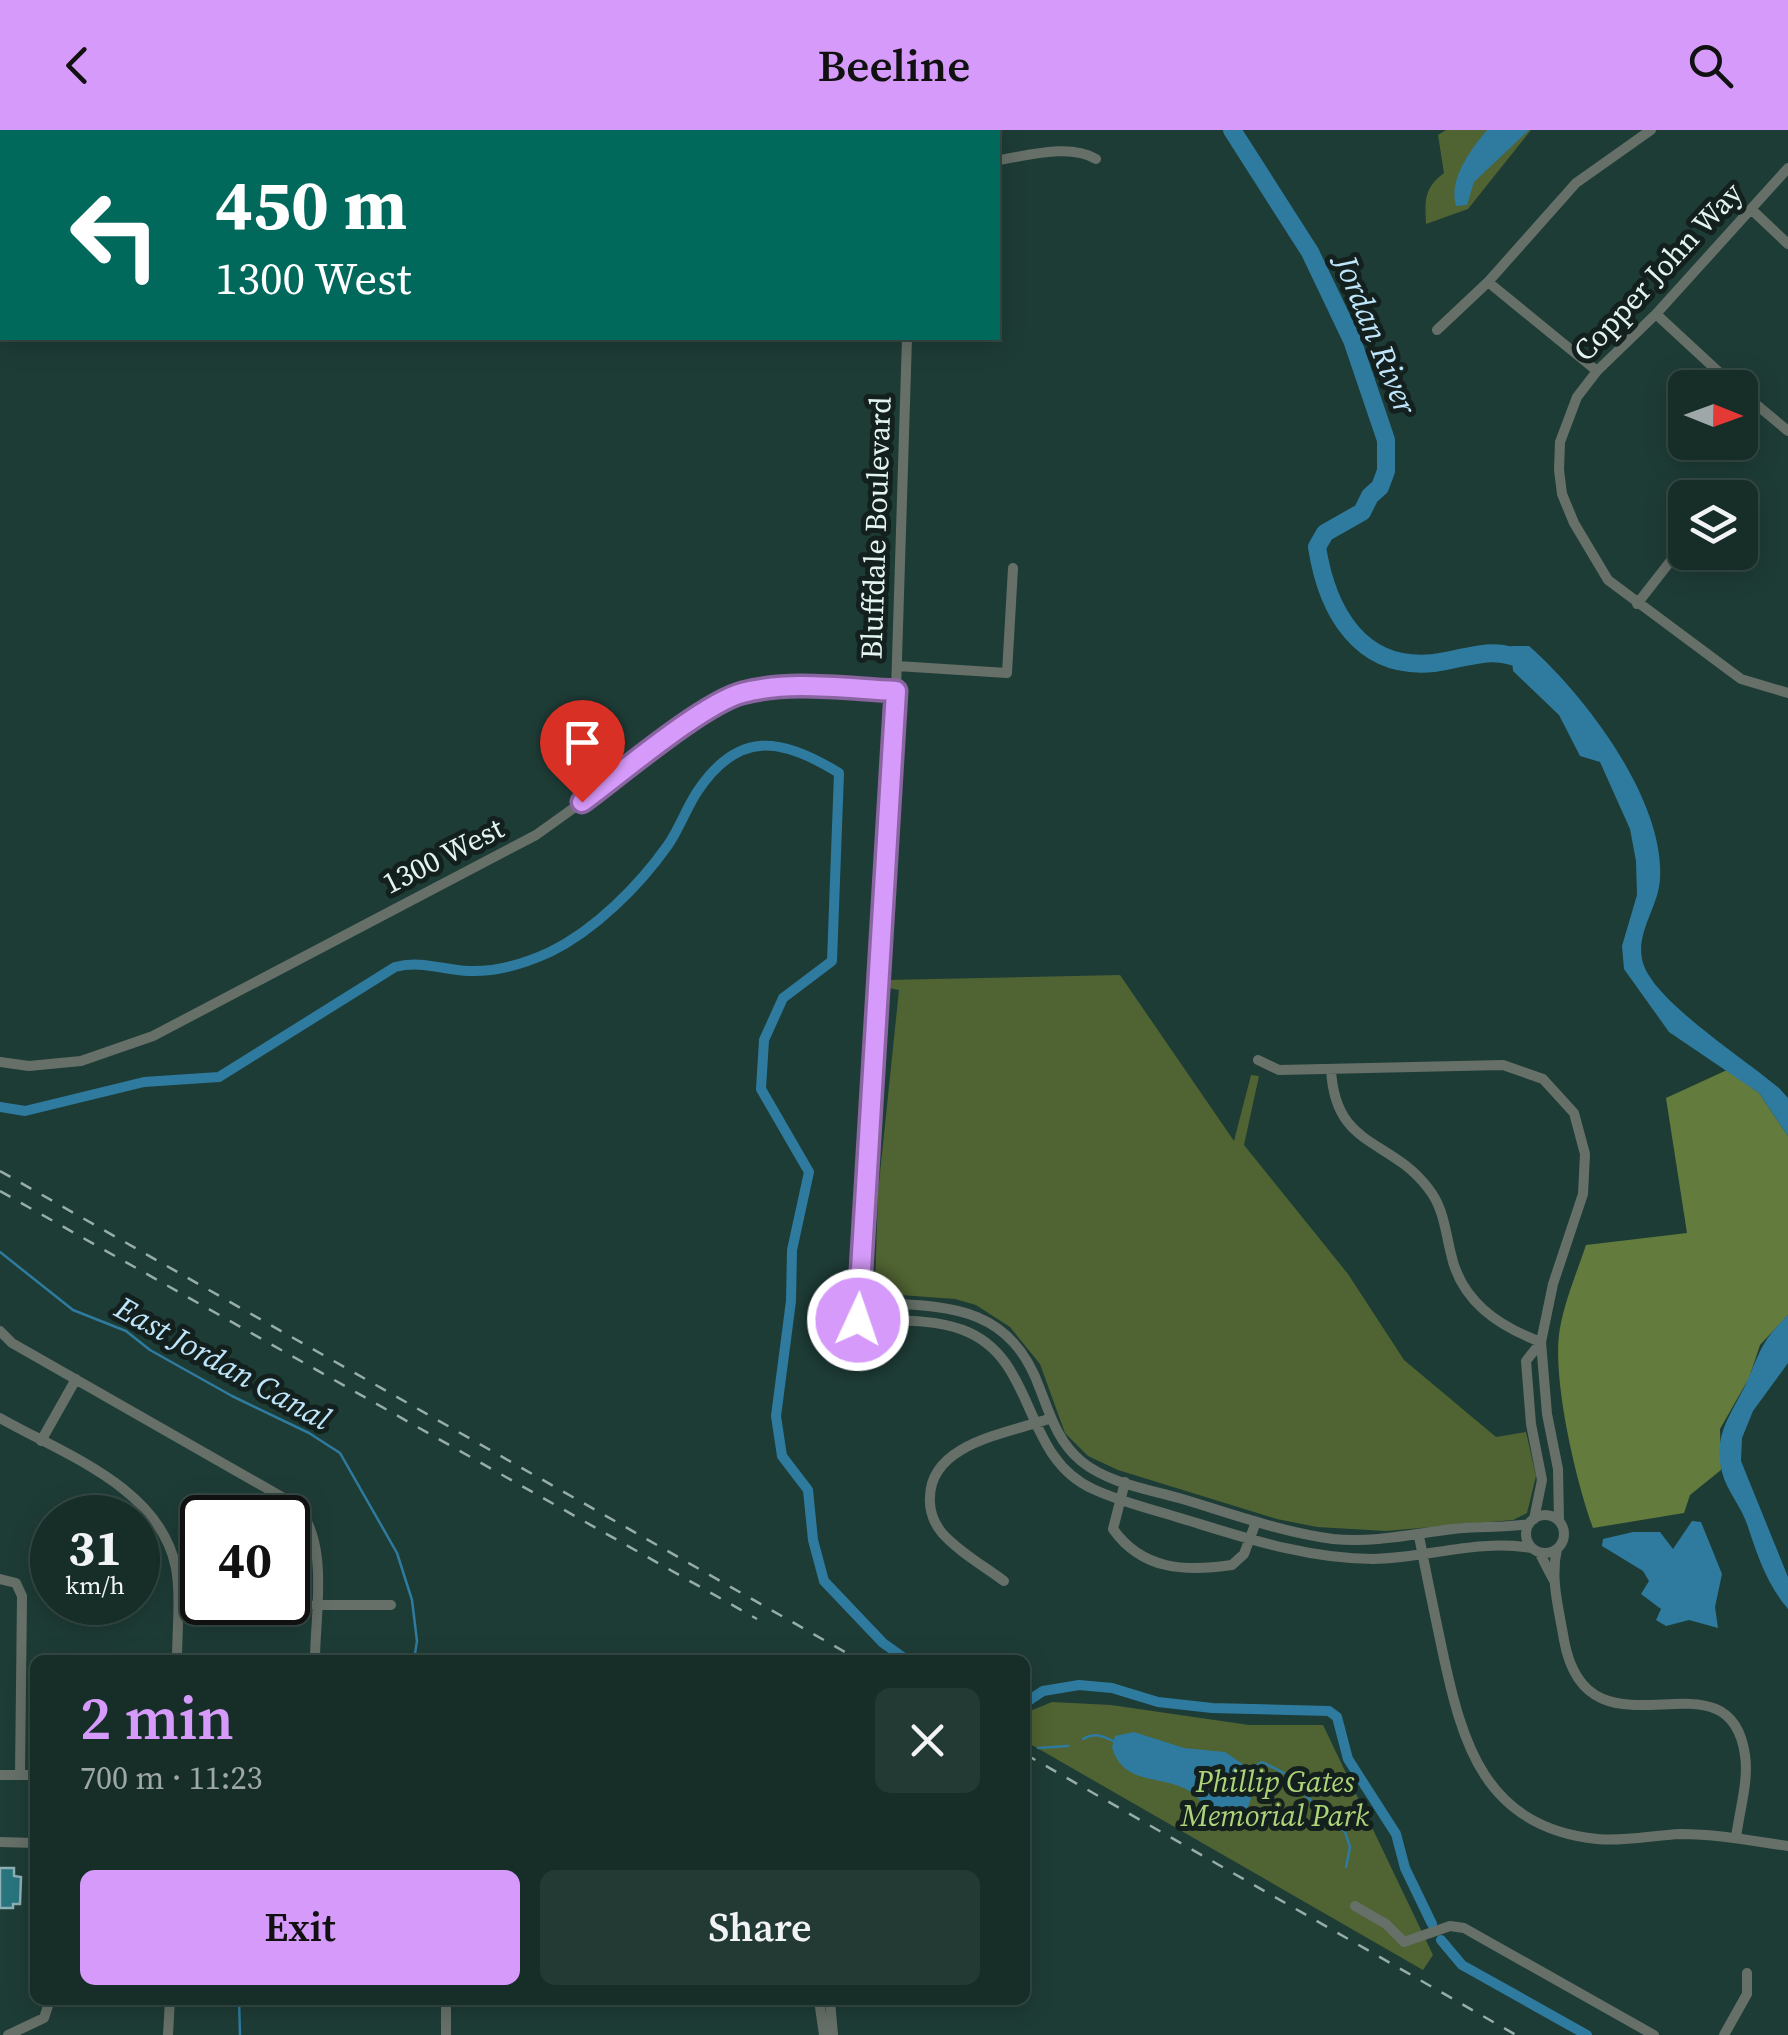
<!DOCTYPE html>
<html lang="en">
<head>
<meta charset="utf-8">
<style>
  :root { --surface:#162d28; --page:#233934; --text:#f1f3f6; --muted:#9ea8a8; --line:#354945; --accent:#d69bfa }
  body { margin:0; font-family:"Source Serif 4",serif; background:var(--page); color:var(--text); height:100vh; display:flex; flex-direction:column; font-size:38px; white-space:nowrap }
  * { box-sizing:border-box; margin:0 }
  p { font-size:32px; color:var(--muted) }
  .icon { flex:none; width:55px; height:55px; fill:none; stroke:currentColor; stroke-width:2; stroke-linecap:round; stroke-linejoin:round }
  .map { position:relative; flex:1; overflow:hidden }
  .sheet { position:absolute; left:30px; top:1525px; width:1000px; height:350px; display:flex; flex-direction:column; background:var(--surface); border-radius:15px; box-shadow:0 5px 25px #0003,0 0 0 2px var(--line) }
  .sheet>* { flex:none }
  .top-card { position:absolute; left:0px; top:0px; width:1000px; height:210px; box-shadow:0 5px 25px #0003,0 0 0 2px var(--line); background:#00695c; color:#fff; overflow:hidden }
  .needle { width:65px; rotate:91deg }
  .controls { position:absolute; left:1668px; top:240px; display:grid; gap:20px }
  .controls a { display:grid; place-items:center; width:90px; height:90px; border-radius:15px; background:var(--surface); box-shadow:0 5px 25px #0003,0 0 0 2px var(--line); font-size:50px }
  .speed { position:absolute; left:30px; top:1365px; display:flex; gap:20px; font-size:50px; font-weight:700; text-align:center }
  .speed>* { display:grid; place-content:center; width:130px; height:130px; border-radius:50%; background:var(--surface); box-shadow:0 5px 25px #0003,0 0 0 2px var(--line); line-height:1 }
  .speed small { font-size:25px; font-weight:400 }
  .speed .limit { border:5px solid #111; border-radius:15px; background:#fff; color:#111 }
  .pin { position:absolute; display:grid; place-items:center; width:85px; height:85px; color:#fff; margin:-102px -42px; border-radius:50% 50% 50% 0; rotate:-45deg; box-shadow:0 0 10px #0007 }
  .pin .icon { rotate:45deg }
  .me { position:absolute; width:110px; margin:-55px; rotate:3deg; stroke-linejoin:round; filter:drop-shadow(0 0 8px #0008) }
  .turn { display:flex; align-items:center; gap:35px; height:210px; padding:0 50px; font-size:45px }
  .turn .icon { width:130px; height:130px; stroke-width:2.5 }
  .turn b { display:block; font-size:70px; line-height:85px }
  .round { display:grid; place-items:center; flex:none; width:105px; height:105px; border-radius:15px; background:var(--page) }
  .summary { display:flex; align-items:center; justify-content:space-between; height:170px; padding:0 50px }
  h1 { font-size:60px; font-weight:600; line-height:75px; color:var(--accent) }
  .primary-button { display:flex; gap:20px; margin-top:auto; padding:20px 50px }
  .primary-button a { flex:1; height:115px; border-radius:15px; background:var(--accent); color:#111; font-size:40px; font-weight:600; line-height:115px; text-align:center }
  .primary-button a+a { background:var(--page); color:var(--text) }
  header { display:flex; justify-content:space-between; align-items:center; height:130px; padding:0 50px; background:var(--accent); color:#111; font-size:45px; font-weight:600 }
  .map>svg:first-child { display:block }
  .green { fill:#506332 }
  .forest { fill:#637b3c }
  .water { fill:#2e7b9f }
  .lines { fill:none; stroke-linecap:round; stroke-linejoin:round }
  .stream { stroke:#2e7b9f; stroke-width:2.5 }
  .canal { stroke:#2e7b9f; stroke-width:10 }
  .river { stroke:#2e7b9f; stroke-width:18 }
  .building { fill:#28757e; stroke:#8db0b4; stroke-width:2.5 }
  .minor { stroke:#667068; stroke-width:10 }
  .rail { stroke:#97ada8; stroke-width:2.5; stroke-dasharray:12 12; stroke-linecap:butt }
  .route-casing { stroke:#8b65a2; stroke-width:25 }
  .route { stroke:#d69bfa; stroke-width:18 }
  .labels { text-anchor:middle; stroke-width:10; stroke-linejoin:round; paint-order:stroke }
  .street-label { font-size:30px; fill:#e3f4f0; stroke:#13201d }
  .park-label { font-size:30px; font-style:italic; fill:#afd379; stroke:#13201d }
  .water-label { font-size:32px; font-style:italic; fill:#bfe5fb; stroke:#13201d }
</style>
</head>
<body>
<header><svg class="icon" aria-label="back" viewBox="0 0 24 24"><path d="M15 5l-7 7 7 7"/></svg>Beeline<svg class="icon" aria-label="search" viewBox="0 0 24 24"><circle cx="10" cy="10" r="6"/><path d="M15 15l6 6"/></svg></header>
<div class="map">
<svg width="1788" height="1905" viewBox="0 0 1788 1905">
  <rect width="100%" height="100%" fill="#1e3c36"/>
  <path class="green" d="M 1446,0 L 1531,0 L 1468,79 L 1426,94 C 1425,70 1424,58 1444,43 L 1438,5 Z
    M 1120,845 L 1234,1011 L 1251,945 L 1259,946 L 1244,1015 L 1348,1144 L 1404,1230 L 1496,1307 L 1526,1302 L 1536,1346 L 1527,1383 L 1513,1390 L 1386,1401 L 1317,1397 L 1277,1389 L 1118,1340 L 1088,1326 L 1065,1303 L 1040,1234 L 1010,1197 L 976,1175 L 955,1169 L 887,1164 L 875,1157 L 878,1062 L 899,860 L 888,858 L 886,850 Z
    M 1052,1572 L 1111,1575 L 1249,1595 L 1323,1595 L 1433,1825 L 1423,1840 L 1025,1611 L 1025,1583 Z"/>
  <path class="forest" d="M 1727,940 L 1759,963 L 1788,1006 L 1788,1185 L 1760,1215 L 1749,1248 L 1720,1299 L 1721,1340 L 1690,1365 L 1684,1383 L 1593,1398 C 1576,1352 1551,1246 1560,1198 C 1565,1170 1577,1142 1586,1115 L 1687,1103 L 1666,968 Z"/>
  <path class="water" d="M 1487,0 L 1529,0 L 1474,52 L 1467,75 L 1456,76 C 1448,50 1471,19 1487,0 Z
    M 1511,516 L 1529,516 C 1586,566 1665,671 1660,749 C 1658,782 1628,810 1648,844 C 1669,880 1744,929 1779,958 L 1788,968 L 1788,1006 L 1759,963 L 1669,902 L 1624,839 L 1622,816 L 1637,765 L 1636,731 L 1630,699 L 1600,632 L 1580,626 L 1559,585 L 1513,541 Z
    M 1788,1185 L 1788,1233 L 1753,1281 L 1742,1308 L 1741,1331 L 1788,1447 L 1788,1479 C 1767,1454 1758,1427 1748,1397 C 1742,1377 1727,1362 1722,1342 C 1713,1306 1730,1286 1745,1256 C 1761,1221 1759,1214 1788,1185 Z
    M 1692,1391 L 1701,1392 L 1722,1444 L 1715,1477 L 1718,1498 L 1689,1490 L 1666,1496 L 1656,1490 L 1661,1479 L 1641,1464 L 1649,1451 L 1643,1441 L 1602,1416 L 1603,1409 L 1633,1402 L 1660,1402 L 1673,1419 Z
    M 1134,1602 L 1184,1618 L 1225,1622 L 1250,1639 L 1254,1659 L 1247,1680 C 1237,1683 1225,1689 1215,1684 C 1206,1679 1200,1668 1191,1662 C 1164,1644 1123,1657 1112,1617 L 1115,1606 Z"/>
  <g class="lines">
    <path class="stream" d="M 0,1122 L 73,1180 L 126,1201 L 150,1220 L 232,1266 L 309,1303 L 340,1323 L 397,1423 L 412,1470 L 417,1511 L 414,1530
      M 1083,1609 C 1094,1602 1103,1606 1113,1611
      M 1038,1618 L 1068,1616
      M 1250,1639 L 1262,1632 L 1296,1649 L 1306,1666 L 1345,1702 L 1350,1717 L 1346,1737
      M 239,1870 L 240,1905"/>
    <path class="canal" d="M 0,977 L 25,981 L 144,952 L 219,947 L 395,837 C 421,830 443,840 469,841 C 496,842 526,833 550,822 C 595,800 639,756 668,715 C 679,699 686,679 697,662 C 738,600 781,607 839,643 L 832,831 L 783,868 L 764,910 L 761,959 L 809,1042 L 792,1120 L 791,1171 L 776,1286 L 782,1326 L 808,1360 L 813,1410 L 824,1451 L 883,1513 L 907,1530
      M 1025,1573 L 1043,1561 L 1079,1555 L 1112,1558 L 1158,1572 L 1212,1578 L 1329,1581 L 1337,1587 L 1348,1629 L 1396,1704 L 1405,1738 L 1432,1794
      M 1441,1810 L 1462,1835 L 1587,1905"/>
    <path class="river" d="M 73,0 L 75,2
      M 874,0 L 874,2
      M 1232,0 L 1310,122 L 1352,210 L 1386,310 L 1386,341 L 1380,357 L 1370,366 L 1362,382 L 1325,403 L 1317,417 C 1327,481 1360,541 1434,533 C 1471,528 1494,513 1531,534"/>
  </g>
  <path class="building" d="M 0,1738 L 14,1738 L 14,1746 L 21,1747 L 20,1774 L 13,1774 L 13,1778 L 0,1778 Z"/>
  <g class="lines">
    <path class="minor" d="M 908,0 L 908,2
      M 998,30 C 1027,26 1070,13 1096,29
      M 1788,38 L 1656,184 L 1597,241 L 1577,267 L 1560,312 L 1559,340 L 1562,364 L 1574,393 L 1608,450 L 1741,549 L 1788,563
      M 1752,80 L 1788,114
      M 1488,152 L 1597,241
      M 1656,184 L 1736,258
      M 1437,200 L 1488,152 L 1576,53 L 1651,0
      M 907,208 L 896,561 L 858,1190 C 892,1191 931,1188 963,1200 C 1038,1228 1021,1327 1093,1359 C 1121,1372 1151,1379 1180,1388 C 1243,1407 1306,1429 1373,1429 C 1427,1428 1477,1409 1532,1418
      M 1740,261 L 1788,301
      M 1637,474 L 1683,415
      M 897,536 L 1007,543 L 1013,438
      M 1258,930 L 1279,940 L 1503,935 L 1543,949 L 1574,983 L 1585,1024 L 1583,1064 L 1553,1154 L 1541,1212 L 1547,1284 L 1558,1339 L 1559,1391
      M 0,932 L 29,936 L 81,931 L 153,906 L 536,705 L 726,569 L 784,558 L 896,561
      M 1331,939 C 1335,1019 1389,1007 1428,1058 C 1444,1078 1445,1100 1451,1124 C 1461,1171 1498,1196 1541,1212
      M 859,1172 C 939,1177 1008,1169 1040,1259 C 1050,1285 1058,1312 1081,1331 C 1108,1353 1147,1359 1179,1368 C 1230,1383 1280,1402 1333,1409 C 1375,1413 1412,1404 1453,1399 C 1479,1396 1504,1398 1529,1394
      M 0,1201 L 12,1213 L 296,1375 C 330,1413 315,1483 315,1530
      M 0,1288 C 63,1324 160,1357 176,1438 C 181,1467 177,1500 177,1530
      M 41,1311 L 76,1249
      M 1125,1352 L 1113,1399 C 1142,1440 1185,1442 1232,1435 L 1244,1424 L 1256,1392
      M1526 1404a19 19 0 1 1 38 0a19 19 0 1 1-38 0Z
      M 1534,1389 L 1542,1350 L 1531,1294 L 1526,1231 L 1541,1212
      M 1419,1406 C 1426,1443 1434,1481 1442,1519 C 1462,1613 1484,1697 1597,1709 C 1625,1712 1653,1705 1681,1704 C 1717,1704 1753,1711 1788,1716
      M 1557,1419 C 1550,1450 1559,1479 1564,1510 C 1588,1642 1729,1512 1745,1625 C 1749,1651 1739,1682 1736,1708
      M 1539,1422 L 1553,1449
      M 0,1449 L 16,1453 L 22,1466 L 20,1645
      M 1004,1451 C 984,1436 959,1422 942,1403 C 934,1393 929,1381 930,1367 C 931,1312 1011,1303 1051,1288
      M 315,1475 L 391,1475
      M 0,1645 L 35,1645
      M 0,1712 L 35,1713
      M 1355,1776 L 1386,1794 L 1404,1812 L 1450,1796 L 1464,1798 L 1654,1905
      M 819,1870 L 824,1905
      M 830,1870 L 833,1905
      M 8,1905 L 44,1888 L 50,1870
      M 168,1905 L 170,1870
      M 446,1905 L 446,1870
      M 1724,1905 L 1747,1864 L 1747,1843"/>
    <path class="rail" d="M 0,1041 L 859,1530
      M 0,1061 L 757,1489
      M 1025,1624 L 1516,1905"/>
  </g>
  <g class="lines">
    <defs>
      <path id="route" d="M 582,672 C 619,645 702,574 742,563 C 791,550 847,559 896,561 L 858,1190"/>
    </defs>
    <use href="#route" class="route-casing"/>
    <use href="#route" class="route"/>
  </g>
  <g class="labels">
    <g class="street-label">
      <text transform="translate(1658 142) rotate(-47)" y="10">Copper John Way</text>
      <text transform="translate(876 398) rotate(-88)" y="10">Bluffdale Boulevard</text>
      <text transform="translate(443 726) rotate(-27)" y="10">1300 West</text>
    </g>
    <g class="park-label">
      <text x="1275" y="1662">Phillip Gates<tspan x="1275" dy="34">Memorial Park</tspan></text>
    </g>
    <g class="water-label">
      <text transform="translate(1376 205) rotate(68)" y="11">Jordan River</text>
      <text transform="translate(223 1233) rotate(29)" y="11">East Jordan Canal</text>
    </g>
  </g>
</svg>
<div class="controls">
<a><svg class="needle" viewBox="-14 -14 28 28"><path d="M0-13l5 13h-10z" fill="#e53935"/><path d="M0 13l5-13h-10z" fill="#9ea8a8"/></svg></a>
<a><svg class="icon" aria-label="layers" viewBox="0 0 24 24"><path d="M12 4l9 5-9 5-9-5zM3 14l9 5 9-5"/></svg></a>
</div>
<div class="speed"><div>31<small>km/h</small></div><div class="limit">40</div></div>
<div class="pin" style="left:582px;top:672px;background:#d93025"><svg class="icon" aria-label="arrive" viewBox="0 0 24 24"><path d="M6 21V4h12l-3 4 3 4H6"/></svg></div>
<svg class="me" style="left:858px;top:1190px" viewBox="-20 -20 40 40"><circle r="17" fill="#d69bfa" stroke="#fff" stroke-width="3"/><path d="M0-11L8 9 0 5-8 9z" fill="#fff"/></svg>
<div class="top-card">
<div class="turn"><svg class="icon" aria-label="left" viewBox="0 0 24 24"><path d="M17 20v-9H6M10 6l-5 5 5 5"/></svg><div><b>450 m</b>1300 West</div></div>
</div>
<section class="sheet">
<div class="summary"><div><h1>2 min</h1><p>700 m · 11:23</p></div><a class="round"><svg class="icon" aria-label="close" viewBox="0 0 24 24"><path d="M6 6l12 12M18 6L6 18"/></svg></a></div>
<div class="primary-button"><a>Exit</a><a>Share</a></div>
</section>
</div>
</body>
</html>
